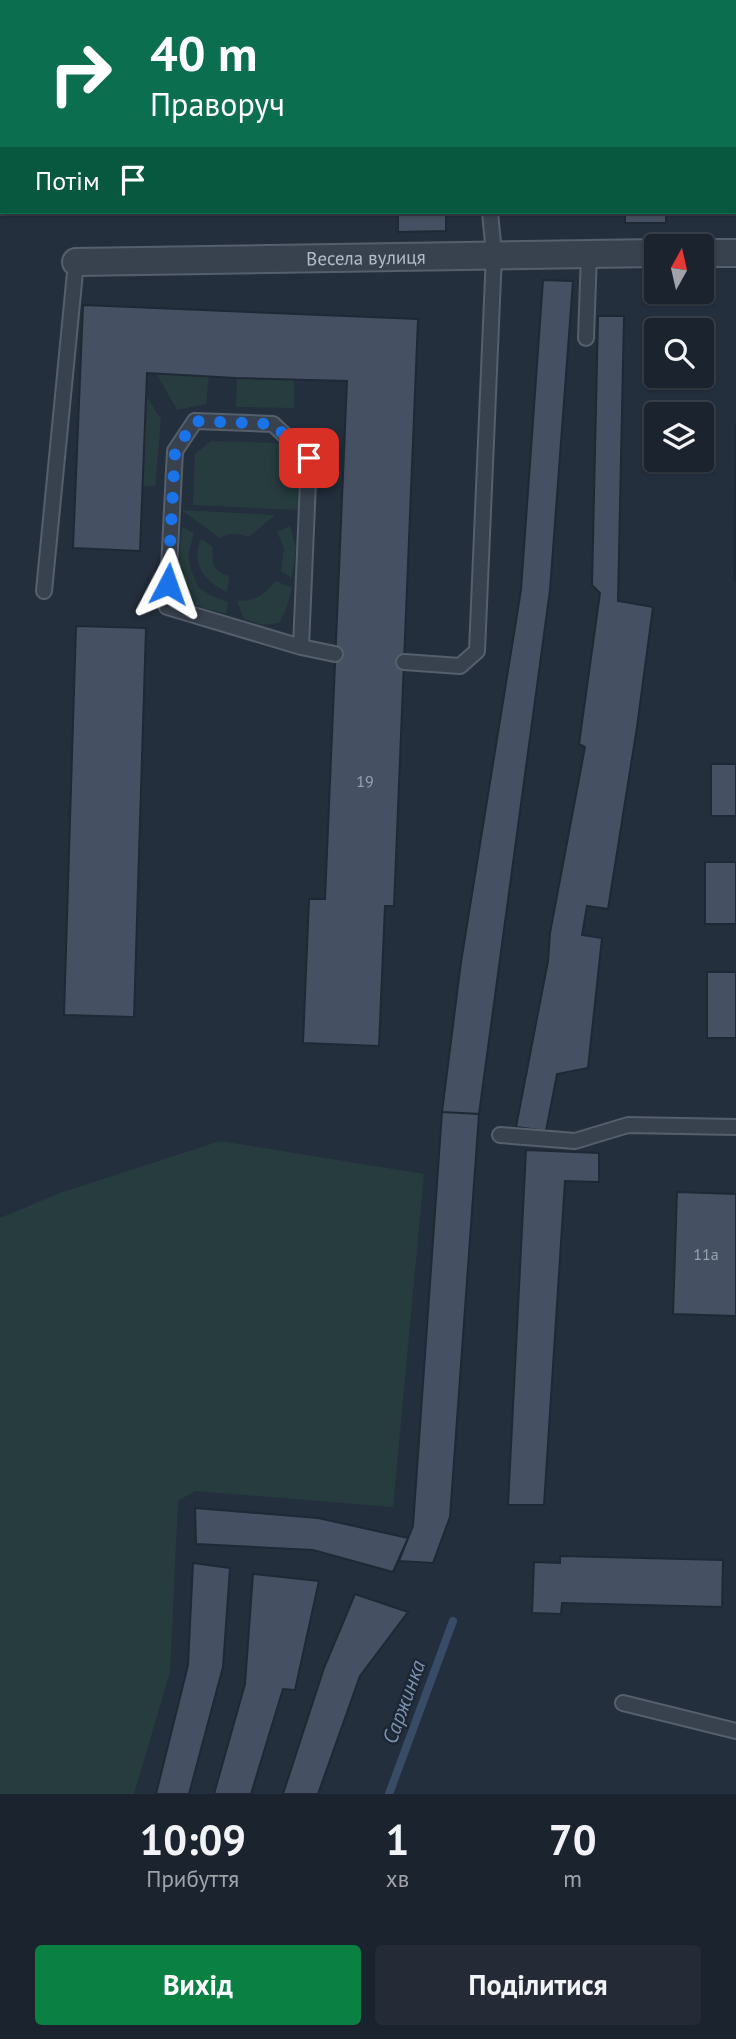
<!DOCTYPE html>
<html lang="uk">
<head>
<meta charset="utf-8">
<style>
  :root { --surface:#1b232e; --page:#242b36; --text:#f1f3f6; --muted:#a0a4aa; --line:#39404a; --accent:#0b8043 }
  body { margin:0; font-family:"PT Sans",sans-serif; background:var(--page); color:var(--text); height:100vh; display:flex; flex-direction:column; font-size:26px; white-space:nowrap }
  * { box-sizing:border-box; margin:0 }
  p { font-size:23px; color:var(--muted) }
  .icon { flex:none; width:38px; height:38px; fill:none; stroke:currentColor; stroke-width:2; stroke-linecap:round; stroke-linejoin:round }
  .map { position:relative; height:1794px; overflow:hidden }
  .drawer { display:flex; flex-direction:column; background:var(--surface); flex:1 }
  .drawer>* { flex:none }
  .guide { position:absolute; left:0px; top:0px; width:737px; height:214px; box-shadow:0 2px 5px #0004,0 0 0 2px var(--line); background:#0b6e4f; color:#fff; overflow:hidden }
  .needle { width:46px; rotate:8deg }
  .tools { position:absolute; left:644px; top:234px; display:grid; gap:14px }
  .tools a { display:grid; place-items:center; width:70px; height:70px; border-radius:7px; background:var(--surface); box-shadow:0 2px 5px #0004,0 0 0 2px var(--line); font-size:35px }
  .pin { position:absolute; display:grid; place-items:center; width:60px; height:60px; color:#fff; margin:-30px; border-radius:14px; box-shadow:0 4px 10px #0006 }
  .me { position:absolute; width:77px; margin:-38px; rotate:4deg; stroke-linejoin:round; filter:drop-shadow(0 0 5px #0008) }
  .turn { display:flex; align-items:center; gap:24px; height:147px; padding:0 35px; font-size:32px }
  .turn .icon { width:91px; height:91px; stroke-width:2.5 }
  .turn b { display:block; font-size:49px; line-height:60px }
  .then { display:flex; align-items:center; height:66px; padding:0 35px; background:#0003; gap:14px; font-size:26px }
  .eta { display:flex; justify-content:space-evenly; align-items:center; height:119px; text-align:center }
  .eta b { font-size:42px; font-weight:600; line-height:49px }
  .button { display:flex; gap:14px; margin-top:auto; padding:14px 35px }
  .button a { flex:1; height:80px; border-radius:7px; background:var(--accent); color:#fff; font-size:28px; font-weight:600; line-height:80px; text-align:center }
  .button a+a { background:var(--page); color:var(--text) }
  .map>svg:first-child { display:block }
  .green { fill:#263c3f }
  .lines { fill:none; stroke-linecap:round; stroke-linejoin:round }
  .stream { stroke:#394c67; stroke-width:8 }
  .building { fill:#455162; stroke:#1f2835; stroke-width:2 }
  .lane-casing { stroke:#565f6c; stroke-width:18 }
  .street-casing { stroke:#565f6c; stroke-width:30 }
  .lane { stroke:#38414e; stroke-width:14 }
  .street { stroke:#38414e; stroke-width:26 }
  .route { stroke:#1a73e8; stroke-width:12; stroke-dasharray:0 21.6 }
  .labels { text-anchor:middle; stroke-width:5; stroke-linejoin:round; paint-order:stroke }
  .number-label { font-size:16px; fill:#98a1af }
  .street-label { font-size:19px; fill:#b4bcc9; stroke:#1d2633 }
  .water-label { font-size:21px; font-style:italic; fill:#7c92b1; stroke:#1d2633 }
</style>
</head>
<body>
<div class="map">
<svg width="736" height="1794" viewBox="0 0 736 1794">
  <rect width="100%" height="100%" fill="#242f3e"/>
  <path class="green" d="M 0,0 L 21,0 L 21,2 L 2,2 L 2,174 L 0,175 Z
    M 156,373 L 209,375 L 206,404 L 177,410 Z
    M 237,378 L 294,379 L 294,408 L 236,407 Z
    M 146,396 L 161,419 L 155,486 L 142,486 Z
    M 211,441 L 279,443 L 301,464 L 298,510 L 193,505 L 195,454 Z
    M 181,510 L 275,515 L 249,537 C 238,533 231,532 220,538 Z
    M 290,526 L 296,548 L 292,578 L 281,571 L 284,548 L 277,532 Z
    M 182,527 L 194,533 L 188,555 L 191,570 L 198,587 L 210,595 L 228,602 L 226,614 C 215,610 199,608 189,602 C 173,592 181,544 182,527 Z
    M 201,539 L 213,547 C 211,562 213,572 229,576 L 227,592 C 205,582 190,564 201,539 Z
    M 276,581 L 292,588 L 287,607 L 279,623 L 263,625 L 244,619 L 237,601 C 258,600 262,596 276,581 Z
    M 220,1141 L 424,1174 L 393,1507 L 195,1491 L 178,1501 L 170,1672 L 134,1794 L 0,1794 L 0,1218 L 60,1193 Z"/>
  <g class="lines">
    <path class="stream" d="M 389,1794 L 453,1621"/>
  </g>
  <path class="building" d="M 326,0 L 380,0 L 380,2 L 326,2 Z
    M 735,35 L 736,35 L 736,209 L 735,209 Z
    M 398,212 L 446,212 L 446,231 L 398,232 Z
    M 625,212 L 666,212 L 666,223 L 625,223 Z
    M 543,280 L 573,281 L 550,590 L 479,1114 L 442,1112 L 461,962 L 521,590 Z
    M 83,305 L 418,319 L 394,906 L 385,906 L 379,1046 L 303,1043 L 309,899 L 325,899 L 347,381 L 236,378 L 147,373 L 140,551 L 73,548 Z
    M 598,316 L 624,316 L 618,601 L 653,607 L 637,727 L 608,909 L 587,906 L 582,935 L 602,938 L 588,1068 L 557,1074 L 546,1131 L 516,1127 L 548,961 L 550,933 L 585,747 L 579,744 L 600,593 L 592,585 Z
    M 736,424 L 736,580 L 734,580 Z
    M 76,626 L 146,628 L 134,1017 L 64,1015 Z
    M 711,764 L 736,764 L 736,816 L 711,816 Z
    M 705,862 L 736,862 L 736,924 L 705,924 Z
    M 707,972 L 736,972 L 736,1038 L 707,1038 Z
    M 442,1112 L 479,1114 L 450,1517 L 433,1563 L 399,1561 L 413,1526 Z
    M 526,1150 L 599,1153 L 599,1182 L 565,1181 L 544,1505 L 508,1505 Z
    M 677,1192 L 736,1194 L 736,1316 L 673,1314 Z
    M 195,1508 L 318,1518 L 408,1538 L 393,1572 L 313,1550 L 196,1544 Z
    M 560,1556 L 723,1560 L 722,1607 L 562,1603 L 561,1614 L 532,1613 L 534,1562 L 560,1563 Z
    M 193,1563 L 230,1568 L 223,1667 L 189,1794 L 156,1794 L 188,1665 Z
    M 253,1574 L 319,1581 L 295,1690 L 283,1689 L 251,1794 L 214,1794 L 245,1684 Z
    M 355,1594 L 408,1612 L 360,1676 L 318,1794 L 283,1794 L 324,1668 Z"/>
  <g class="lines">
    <defs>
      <path id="lane" d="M 477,0 L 477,2
        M 586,338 L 589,253
        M 44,591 L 76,262
        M 301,647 L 167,607 L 175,451 L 195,421 L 273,424 L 309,458 L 301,647 L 335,654
        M 404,662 L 460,666 L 477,651 L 494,254 L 490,212
        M 500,1135 L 575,1141 L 628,1125 L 736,1127
        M 623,1703 L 736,1731"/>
      <g id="street">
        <path d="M 702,253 L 736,253"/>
        <path id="s1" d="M 76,262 L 656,253"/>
      </g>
    </defs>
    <use href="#lane" class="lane-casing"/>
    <use href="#street" class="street-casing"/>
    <use href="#lane" class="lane"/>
    <use href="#street" class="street"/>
  </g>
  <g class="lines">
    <path class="route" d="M 168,584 L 175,451 L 195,421 L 273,424 L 309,458"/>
  </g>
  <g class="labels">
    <g class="number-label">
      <text x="365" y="787">19</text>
      <text x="706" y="1260">11а</text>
    </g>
    <g class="street-label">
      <text dy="7" stroke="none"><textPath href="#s1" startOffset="290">Весела вулиця</textPath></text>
    </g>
    <g class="water-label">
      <text transform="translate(404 1702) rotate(-70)" y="7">Саржинка</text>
    </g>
  </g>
</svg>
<div class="tools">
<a><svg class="needle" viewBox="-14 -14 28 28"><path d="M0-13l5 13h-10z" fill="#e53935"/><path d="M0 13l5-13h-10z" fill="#a0a4aa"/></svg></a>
<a><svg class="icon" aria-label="search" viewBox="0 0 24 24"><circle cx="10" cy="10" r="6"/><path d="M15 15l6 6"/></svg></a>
<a><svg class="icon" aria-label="layers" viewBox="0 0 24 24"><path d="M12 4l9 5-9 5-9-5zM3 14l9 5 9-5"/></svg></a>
</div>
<div class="pin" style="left:309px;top:458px;background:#d93025"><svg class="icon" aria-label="arrive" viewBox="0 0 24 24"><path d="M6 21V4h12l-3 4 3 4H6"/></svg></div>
<svg class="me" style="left:168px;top:584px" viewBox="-20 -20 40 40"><path d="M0-17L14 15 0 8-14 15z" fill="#1a73e8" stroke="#fff" stroke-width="4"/></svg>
<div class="guide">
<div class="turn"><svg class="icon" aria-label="right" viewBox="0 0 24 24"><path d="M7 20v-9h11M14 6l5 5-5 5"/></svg><div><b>40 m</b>Праворуч</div></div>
<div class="then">Потім<svg class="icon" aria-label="arrive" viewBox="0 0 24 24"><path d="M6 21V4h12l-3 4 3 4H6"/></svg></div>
</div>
</div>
<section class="drawer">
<div class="eta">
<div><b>10:09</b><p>Прибуття</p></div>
<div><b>1</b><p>хв</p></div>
<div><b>70</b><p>m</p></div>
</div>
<div class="button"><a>Вихід</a><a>Поділитися</a></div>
</section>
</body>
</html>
